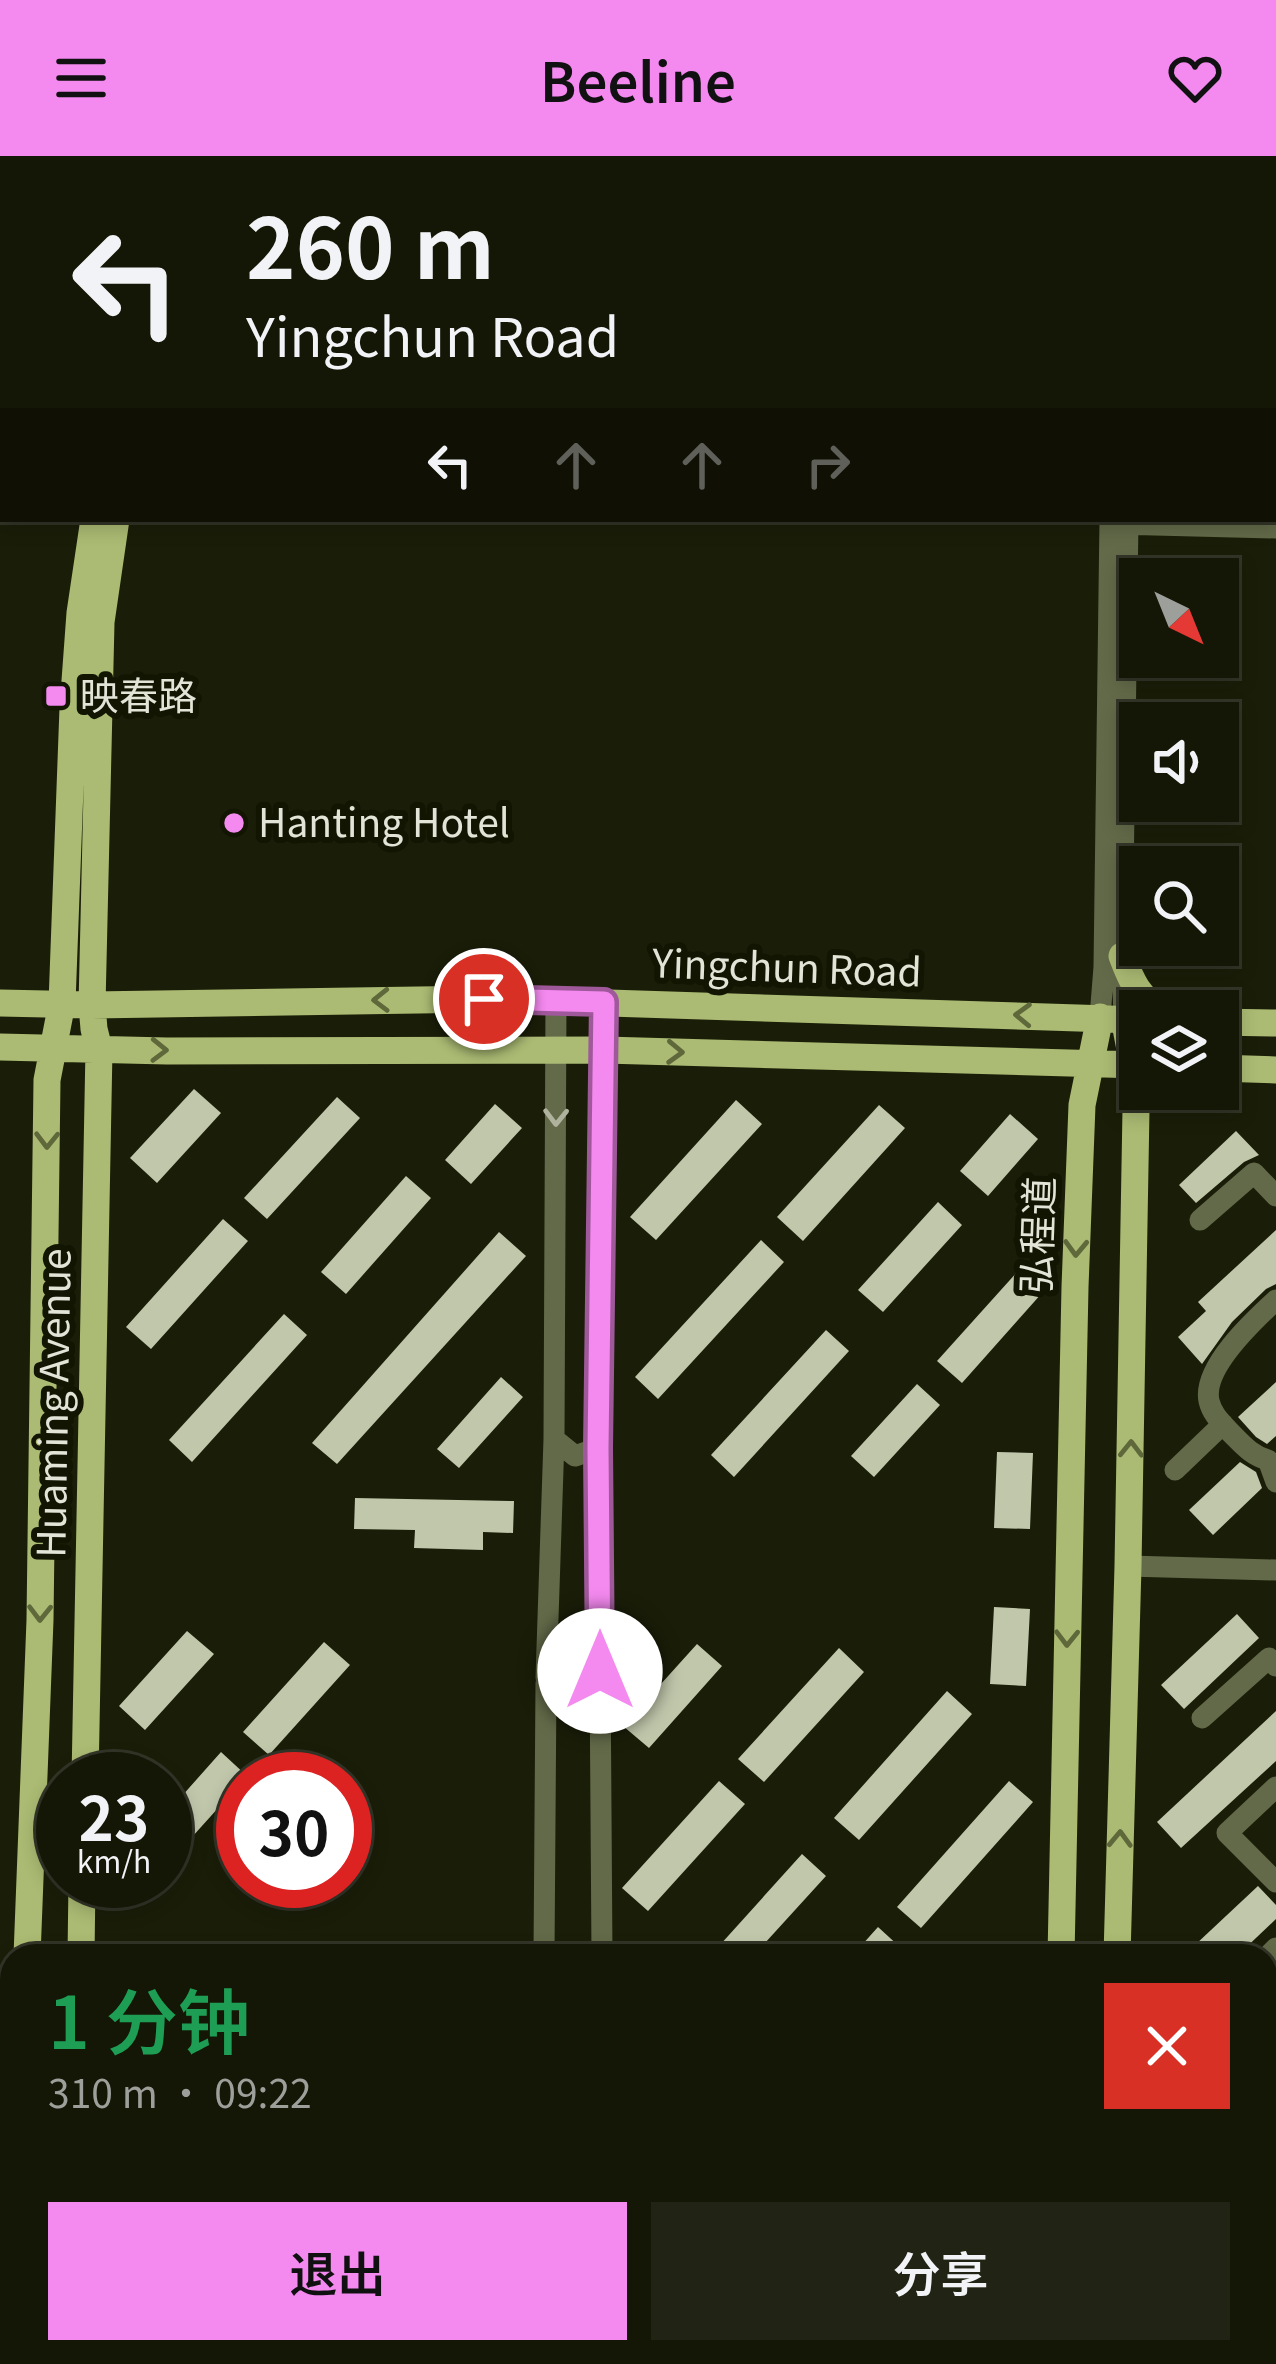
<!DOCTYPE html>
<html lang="zh">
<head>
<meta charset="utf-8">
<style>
  :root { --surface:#141606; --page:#212314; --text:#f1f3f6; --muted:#9d9f9b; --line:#333528; --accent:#f489ef }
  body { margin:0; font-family:Georgia,"Noto Sans SC",serif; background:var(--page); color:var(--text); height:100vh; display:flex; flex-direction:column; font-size:45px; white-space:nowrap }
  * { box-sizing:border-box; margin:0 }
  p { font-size:39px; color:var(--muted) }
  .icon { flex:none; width:66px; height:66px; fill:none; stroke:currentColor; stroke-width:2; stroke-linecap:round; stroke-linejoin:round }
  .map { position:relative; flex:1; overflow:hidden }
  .side { position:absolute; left:0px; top:1788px; width:1278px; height:420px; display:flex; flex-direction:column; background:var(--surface); border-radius:36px 36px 0 0; box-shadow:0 6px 18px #0003,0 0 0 3px var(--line) }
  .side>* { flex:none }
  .top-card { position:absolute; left:0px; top:0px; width:1278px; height:366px; box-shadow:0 6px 18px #0003,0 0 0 3px var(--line); background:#141606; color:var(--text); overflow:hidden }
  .needle { width:78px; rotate:137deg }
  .buttons { position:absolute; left:1119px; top:402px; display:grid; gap:24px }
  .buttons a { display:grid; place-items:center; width:120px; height:120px; border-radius:0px; background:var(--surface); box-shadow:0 6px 18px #0003,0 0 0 3px var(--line); font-size:60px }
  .speed { position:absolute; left:36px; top:1596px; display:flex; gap:24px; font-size:60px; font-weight:700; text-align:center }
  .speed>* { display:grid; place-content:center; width:156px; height:156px; border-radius:50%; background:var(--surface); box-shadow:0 6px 18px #0003,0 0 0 3px var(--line); line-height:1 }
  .speed small { font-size:30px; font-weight:400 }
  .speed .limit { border:18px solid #d22; background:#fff; color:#111 }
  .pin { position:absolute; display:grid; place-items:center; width:102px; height:102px; color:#fff; margin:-51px; border:6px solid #fff; border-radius:50%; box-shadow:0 3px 12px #0007 }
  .me { position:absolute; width:132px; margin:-66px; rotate:0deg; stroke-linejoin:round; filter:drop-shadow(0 0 9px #0008) }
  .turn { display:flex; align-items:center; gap:42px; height:252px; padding:0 48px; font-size:54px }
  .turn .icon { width:156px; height:156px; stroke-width:2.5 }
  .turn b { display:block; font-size:84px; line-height:102px }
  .lanes { display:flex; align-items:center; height:114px; padding:0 48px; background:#0003; justify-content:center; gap:60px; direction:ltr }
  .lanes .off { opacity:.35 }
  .round { display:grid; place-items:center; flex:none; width:126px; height:126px; border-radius:0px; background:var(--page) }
  .headline { display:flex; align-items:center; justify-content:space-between; height:204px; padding:0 48px }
  h1 { font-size:72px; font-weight:600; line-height:90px; color:#1e9e55 }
  .action { display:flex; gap:24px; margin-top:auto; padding:24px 48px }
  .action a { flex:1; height:138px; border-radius:0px; background:var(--accent); color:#111; font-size:48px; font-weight:600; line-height:138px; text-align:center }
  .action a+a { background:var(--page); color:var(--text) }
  header { display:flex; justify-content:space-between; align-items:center; height:156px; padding:0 48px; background:var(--accent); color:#111; font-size:54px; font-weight:600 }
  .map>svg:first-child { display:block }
  .building { fill:#c0c7ab }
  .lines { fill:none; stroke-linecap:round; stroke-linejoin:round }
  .minor { stroke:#636a49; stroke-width:21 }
  .major { stroke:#abbb73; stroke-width:27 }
  .oneway { stroke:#5e683a }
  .oneway2 { stroke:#afb39e }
  .route-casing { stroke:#9f599b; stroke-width:30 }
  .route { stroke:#f489ef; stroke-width:21 }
  .poi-dot { fill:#f489ef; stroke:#111501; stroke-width:4.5 }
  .labels { text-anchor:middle; stroke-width:12; stroke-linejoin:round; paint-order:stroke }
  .poi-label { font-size:39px; fill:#e1e4d6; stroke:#111501; text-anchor:start }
  .street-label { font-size:39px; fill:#e1e4d6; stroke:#111501 }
</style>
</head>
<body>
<header><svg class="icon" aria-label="menu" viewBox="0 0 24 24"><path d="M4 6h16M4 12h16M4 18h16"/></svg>Beeline<svg class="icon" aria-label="heart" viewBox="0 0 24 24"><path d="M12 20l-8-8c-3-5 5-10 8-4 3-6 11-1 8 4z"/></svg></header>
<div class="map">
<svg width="1276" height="2208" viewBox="0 0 1276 2208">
  <rect width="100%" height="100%" fill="#1a1e08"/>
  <path class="building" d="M 194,933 L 221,957 L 157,1027 L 130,1002 Z
    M 337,941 L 360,962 L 267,1063 L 244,1042 Z
    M 736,944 L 762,968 L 656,1084 L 630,1061 Z
    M 495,948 L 522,972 L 471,1028 L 445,1004 Z
    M 879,949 L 905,972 L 803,1085 L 777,1061 Z
    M 1010,958 L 1038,983 L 988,1040 L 960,1015 Z
    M 1236,975 L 1259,999 L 1244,1006 L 1196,1047 L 1179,1029 Z
    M 406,1020 L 431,1042 L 346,1138 L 321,1116 Z
    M 938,1046 L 962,1069 L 883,1156 L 858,1134 Z
    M 223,1063 L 248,1085 L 151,1193 L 126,1171 Z
    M 1276,1074 L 1276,1128 L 1266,1133 L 1232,1166 L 1202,1208 L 1178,1181 L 1206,1155 L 1198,1146 Z
    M 499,1076 L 526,1100 L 337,1308 L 312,1287 Z
    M 761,1084 L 784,1106 L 658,1243 L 635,1221 Z
    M 1018,1115 L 1042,1137 L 962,1227 L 937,1205 Z
    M 284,1158 L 307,1179 L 192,1306 L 169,1284 Z
    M 826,1174 L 849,1195 L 734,1321 L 711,1299 Z
    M 501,1221 L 523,1241 L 459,1312 L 437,1293 Z
    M 1276,1226 L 1276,1280 L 1267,1288 L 1256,1281 L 1238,1261 Z
    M 917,1228 L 940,1249 L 874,1321 L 851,1300 Z
    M 997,1296 L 1033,1297 L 1030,1373 L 994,1372 Z
    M 1240,1306 L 1256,1316 L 1262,1332 L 1213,1379 L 1189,1354 Z
    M 355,1342 L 514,1345 L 513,1377 L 483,1376 L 483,1394 L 414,1392 L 415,1374 L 354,1373 Z
    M 994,1451 L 1030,1453 L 1026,1530 L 990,1528 Z
    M 1237,1458 L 1259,1482 L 1184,1553 L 1161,1529 Z
    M 187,1475 L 214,1498 L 145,1574 L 119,1550 Z
    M 324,1486 L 350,1509 L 269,1599 L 243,1576 Z
    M 697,1488 L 722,1510 L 649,1592 L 623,1570 Z
    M 839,1492 L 864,1516 L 764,1626 L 738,1603 Z
    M 947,1535 L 972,1558 L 859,1684 L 834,1662 Z
    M 1276,1555 L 1276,1605 L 1181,1692 L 1157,1666 Z
    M 221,1596 L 247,1620 L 165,1711 L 165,1659 Z
    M 719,1625 L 745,1648 L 648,1755 L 622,1732 Z
    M 1009,1625 L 1033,1646 L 921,1772 L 897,1751 Z
    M 802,1698 L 826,1720 L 753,1800 L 710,1800 Z
    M 1258,1730 L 1276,1749 L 1276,1763 L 1237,1800 L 1205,1800 L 1195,1789 Z
    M 878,1771 L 901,1792 L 894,1800 L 852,1800 Z"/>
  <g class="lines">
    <path class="minor" d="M 1158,3 L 1159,0
      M 1176,3 L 1177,0
      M 1116,368 L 1276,372
      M 556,844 L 554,1283 L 575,1300 L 598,1292 L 605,846
      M 1100,861 L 1104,811 L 1110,363
      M 1124,862 L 1122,800 L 1128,363
      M 1200,1064 L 1254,1017 L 1276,1040
      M 1276,1144 C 1253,1165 1202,1212 1209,1245 C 1212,1258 1221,1266 1230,1276 C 1243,1289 1251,1299 1268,1304 L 1276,1326
      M 598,1292 L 600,1515
      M 1175,1314 L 1223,1268
      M 1128,1410 L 1276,1414
      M 546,1522 L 554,1283
      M 1202,1562 L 1269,1502 L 1276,1510
      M 1276,1631 L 1227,1677 L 1276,1726
      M 544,1800 L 546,1527 L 556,1507 L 579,1500 L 600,1515 L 602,1800
      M 1266,1802 L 1276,1792
      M 0,1864 L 12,1864
      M 0,1881 L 12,1881
      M 1266,1905 L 1276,1906
      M 1266,2047 L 1276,2047
      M 536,2208 L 537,2196
      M 592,2208 L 593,2196"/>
    <path class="major" d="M 210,3 L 211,0
      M 234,3 L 235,0
      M 1122,800 C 1131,824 1139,844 1164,855
      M 0,847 L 92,849 L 484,843 L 1140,864
      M 1218,866 L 1276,867
      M 0,891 L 167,895 L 605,894 L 1140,909
      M 1218,912 L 1276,914
      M 85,1623 L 99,893 L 94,873 L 92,849 L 101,466 L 116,363
      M 27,1800 L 40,1464 L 47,924 L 62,847 L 73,552 L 80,457 L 94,363
      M 81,1800 L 82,1725
      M 1061,1800 L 1075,1131 L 1082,949 L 1100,861
      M 1117,1800 L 1128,1410 L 1136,953 L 1133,909 L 1124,862
      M 84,2196 L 86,2208
      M 138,2196 L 140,2208
      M 1055,2208 L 1055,2196
      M 1109,2208 L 1109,2196"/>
  </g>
  <defs><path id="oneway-chevron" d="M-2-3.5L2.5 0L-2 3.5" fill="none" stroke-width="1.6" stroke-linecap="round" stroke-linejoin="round" transform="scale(3)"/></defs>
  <g class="oneway">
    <use href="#oneway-chevron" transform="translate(381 844) rotate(179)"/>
    <use href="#oneway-chevron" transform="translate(1023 859) rotate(-178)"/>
    <use href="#oneway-chevron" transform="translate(159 894) rotate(1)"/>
    <use href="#oneway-chevron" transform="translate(675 896) rotate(2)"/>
    <use href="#oneway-chevron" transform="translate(47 984) rotate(91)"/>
    <use href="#oneway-chevron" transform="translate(1076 1092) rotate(92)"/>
    <use href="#oneway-chevron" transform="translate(1131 1293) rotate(-89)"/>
    <use href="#oneway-chevron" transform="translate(40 1457) rotate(91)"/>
    <use href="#oneway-chevron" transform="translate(1067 1482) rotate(91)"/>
    <use href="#oneway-chevron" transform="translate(1120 1683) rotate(-88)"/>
  </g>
  <use class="oneway2" href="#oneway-chevron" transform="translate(556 961) rotate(91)"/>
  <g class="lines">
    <defs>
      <path id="route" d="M 484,843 L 604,846 L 598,1292 L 600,1515"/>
    </defs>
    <use href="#route" class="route-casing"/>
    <use href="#route" class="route"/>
  </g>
  <g class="poi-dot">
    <rect x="44" y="528" width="24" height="24" rx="6"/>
    <circle cx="234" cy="667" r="12"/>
  </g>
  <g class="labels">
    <g class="poi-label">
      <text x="80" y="554">映春路</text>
      <text x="258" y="681">Hanting Hotel</text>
    </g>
    <g class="street-label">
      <text transform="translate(787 812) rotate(2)" y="14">Yingchun Road</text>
      <text transform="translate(1038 1079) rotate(-88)" y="14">弘程道</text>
      <text transform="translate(54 1247) rotate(-89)" y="14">Huaming Avenue</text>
    </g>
  </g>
</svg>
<div class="buttons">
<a><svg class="needle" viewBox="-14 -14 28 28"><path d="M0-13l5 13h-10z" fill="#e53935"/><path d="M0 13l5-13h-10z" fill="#9d9f9b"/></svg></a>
<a><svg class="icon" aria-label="sound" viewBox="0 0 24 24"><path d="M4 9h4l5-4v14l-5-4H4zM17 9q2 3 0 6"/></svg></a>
<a><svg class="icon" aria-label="search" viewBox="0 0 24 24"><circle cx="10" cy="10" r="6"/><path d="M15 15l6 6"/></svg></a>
<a><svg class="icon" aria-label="layers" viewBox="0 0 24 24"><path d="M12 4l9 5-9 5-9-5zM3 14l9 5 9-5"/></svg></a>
</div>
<div class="speed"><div>23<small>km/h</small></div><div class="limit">30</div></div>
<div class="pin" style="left:484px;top:843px;background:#d93025"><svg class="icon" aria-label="arrive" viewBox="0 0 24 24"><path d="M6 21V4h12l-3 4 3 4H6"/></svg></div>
<svg class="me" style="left:600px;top:1515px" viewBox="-20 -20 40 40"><circle r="19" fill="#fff"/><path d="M0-13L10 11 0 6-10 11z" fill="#f489ef"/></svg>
<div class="top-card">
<div class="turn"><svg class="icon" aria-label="left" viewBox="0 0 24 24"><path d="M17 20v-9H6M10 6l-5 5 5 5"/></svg><div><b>260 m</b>Yingchun Road</div></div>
<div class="lanes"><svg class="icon" aria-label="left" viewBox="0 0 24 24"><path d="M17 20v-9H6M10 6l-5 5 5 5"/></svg><svg class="icon off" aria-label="ahead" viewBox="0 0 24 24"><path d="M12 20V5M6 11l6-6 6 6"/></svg><svg class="icon off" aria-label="ahead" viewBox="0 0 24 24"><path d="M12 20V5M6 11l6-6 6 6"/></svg><svg class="icon off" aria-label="right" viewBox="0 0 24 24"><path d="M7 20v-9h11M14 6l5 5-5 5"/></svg></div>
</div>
<section class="side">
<div class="headline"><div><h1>1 分钟</h1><p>310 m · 09:22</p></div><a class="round" style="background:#d93025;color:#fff"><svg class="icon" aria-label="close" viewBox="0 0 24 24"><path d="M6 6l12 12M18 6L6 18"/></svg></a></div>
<div class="action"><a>退出</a><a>分享</a></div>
</section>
</div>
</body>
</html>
